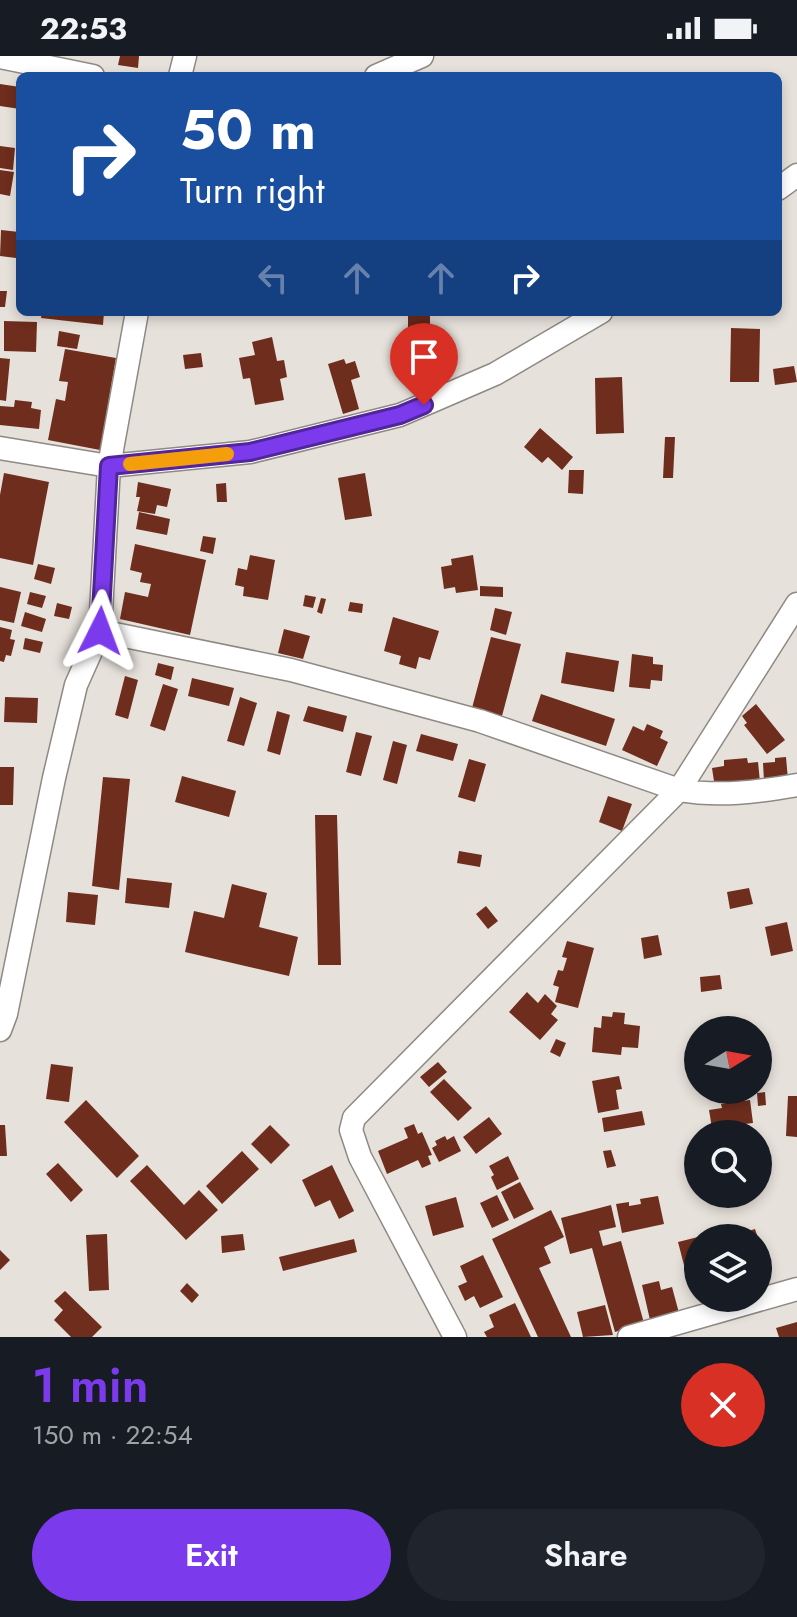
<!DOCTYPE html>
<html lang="en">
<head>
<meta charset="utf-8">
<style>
  :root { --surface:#171b24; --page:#20242c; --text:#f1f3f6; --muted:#9ea1a6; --accent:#7c3aed }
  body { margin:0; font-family:Jost,sans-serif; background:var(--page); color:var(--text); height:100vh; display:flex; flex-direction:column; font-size:30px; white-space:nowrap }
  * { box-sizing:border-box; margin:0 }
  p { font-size:26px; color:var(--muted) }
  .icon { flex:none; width:44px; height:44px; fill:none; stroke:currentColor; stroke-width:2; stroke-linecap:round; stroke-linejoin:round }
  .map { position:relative; height:1281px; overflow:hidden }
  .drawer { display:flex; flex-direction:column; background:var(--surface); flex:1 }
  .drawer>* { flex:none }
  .guide { position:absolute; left:16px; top:16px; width:766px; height:244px; border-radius:12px; box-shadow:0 4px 12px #0003; background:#1a4fa0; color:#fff; overflow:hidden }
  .needle { width:52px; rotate:79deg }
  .controls { position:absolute; left:684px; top:960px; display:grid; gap:16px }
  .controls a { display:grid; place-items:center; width:88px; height:88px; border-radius:50%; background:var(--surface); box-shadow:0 4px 12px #0003; font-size:40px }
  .pin { position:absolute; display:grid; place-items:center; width:68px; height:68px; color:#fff; margin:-82px -34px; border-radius:50% 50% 50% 0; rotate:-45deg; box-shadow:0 0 8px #0007 }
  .pin .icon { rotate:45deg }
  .me { position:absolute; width:88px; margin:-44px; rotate:3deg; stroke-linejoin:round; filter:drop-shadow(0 0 6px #0008) }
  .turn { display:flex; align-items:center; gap:28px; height:168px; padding:0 32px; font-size:36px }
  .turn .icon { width:104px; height:104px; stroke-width:2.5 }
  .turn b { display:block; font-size:56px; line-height:68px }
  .lanes { display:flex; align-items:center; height:76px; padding:0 32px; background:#0003; justify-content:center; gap:40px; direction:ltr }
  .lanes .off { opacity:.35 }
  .round { display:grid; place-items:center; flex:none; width:84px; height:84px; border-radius:42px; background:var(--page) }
  .head { display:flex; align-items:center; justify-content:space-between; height:136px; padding:0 32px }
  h1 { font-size:48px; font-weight:600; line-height:60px; color:var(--accent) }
  .primary-button { display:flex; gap:16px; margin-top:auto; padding:16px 32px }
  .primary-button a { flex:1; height:92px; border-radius:48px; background:var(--accent); color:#fff; font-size:32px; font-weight:600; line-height:92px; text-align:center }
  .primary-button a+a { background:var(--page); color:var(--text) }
  .status { display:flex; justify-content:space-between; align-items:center; height:56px; padding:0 40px; background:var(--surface); direction:ltr }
  .status svg { height:22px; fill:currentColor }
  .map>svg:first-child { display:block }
  .building { fill:#6e2d1d }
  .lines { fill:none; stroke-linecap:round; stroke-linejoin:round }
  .minor-casing { stroke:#8f8984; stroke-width:25 }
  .minor { stroke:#fff; stroke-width:22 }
  .route-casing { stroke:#51269a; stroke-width:20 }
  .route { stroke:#7c3aed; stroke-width:14 }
  .slow { stroke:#f59e0b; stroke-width:14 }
</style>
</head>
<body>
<div class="status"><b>22:53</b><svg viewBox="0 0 49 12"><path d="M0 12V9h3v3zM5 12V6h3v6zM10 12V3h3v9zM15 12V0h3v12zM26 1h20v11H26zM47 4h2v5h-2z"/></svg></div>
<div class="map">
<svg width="797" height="1281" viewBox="0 0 797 1281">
  <rect width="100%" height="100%" fill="#e7e1db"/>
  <path class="building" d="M 120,0 L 139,0 L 138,12 L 118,9 Z
    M 0,28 L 20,31 L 20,53 L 0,50 Z
    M 0,90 L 15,92 L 13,114 L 0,112 Z
    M 0,114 L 14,116 L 10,140 L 0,138 Z
    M 1,174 L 19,176 L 16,202 L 0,200 Z
    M 0,235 L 7,235 L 5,251 L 0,251 Z
    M 42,256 L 104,256 L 103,269 L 41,262 Z
    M 408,256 L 430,256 L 430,304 L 408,304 Z
    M 4,265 L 37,266 L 36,296 L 4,295 Z
    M 731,272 L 760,273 L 759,326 L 730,326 Z
    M 59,275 L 80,279 L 77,293 L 57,290 Z
    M 272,281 L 277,305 L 284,304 L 287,321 L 280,323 L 284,344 L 255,349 L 250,322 L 243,323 L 239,302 L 255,299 L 252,286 Z
    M 65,293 L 116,302 L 100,394 L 48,384 L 56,343 L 65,345 L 68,326 L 59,325 Z
    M 201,297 L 203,311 L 185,313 L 183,299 Z
    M 0,302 L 10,303 L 6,345 L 0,344 Z
    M 344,303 L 346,308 L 355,305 L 360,321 L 351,324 L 359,353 L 343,358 L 328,308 Z
    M 794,310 L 797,326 L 775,329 L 773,313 Z
    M 622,321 L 624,377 L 596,378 L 595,322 Z
    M 15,344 L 32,346 L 31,352 L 41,354 L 39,373 L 0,369 L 0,350 L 14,351 Z
    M 540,372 L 573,401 L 562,414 L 548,401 L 542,407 L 524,391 Z
    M 665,381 L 675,381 L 673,422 L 663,422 Z
    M 569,414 L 584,414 L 583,438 L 568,437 Z
    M 4,417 L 49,426 L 33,509 L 0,502 L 0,439 Z
    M 365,417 L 372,460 L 345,464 L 338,422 Z
    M 138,426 L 171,433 L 167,451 L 157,449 L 155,458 L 137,455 L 140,441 L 136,441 Z
    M 226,427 L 227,446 L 217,446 L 216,428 Z
    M 139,456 L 170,463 L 167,479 L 136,473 Z
    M 203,480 L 216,482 L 213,498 L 200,495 Z
    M 135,488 L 206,504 L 190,579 L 120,563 L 125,536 L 148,541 L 151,528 L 140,526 L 142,517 L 130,514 Z
    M 250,499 L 275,504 L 268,544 L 243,540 L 244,531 L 235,529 L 238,512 L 247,514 Z
    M 473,499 L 478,534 L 456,537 L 455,531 L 444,533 L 441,511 L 452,509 L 451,503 Z
    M 38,508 L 55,512 L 51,528 L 34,523 Z
    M 480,530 L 503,531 L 503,541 L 480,540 Z
    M 0,531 L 21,536 L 14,567 L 0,564 Z
    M 30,536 L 46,540 L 42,552 L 27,548 Z
    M 305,539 L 316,541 L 313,552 L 303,550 Z
    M 321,542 L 326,543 L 322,558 L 317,556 Z
    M 350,546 L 363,548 L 362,557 L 348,555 Z
    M 57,547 L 72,551 L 69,563 L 54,560 Z
    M 495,552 L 512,556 L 506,579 L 490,574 Z
    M 25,556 L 46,563 L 42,576 L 21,570 Z
    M 393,561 L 439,575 L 430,604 L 419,601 L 416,613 L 399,608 L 401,600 L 384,595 Z
    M 0,571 L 12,574 L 10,583 L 15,584 L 11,600 L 6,599 L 4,606 L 0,605 Z
    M 284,573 L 310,580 L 303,603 L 278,597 Z
    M 491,581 L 521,588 L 502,660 L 472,652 Z
    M 25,582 L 43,586 L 40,597 L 23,593 Z
    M 566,596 L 619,605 L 614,636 L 561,627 Z
    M 632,598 L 653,601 L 653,608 L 663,609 L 662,625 L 651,624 L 650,633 L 629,631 Z
    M 158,607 L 174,611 L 171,624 L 155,619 Z
    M 125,620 L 138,624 L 128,663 L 115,659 Z
    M 192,622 L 234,632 L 229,650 L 188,640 Z
    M 163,628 L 178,633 L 165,675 L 150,670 Z
    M 541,638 L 615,663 L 606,690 L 532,665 Z
    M 5,641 L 38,642 L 37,667 L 4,666 Z
    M 240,641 L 257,647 L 244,690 L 227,685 Z
    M 756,648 L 785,684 L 767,698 L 744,669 L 747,667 L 742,660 Z
    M 308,650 L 347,660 L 343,676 L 303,665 Z
    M 277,655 L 290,659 L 280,699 L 267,695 Z
    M 647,668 L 663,675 L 660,682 L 668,686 L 657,710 L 622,694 L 633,670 L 644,675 Z
    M 356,676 L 372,680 L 361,720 L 346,716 Z
    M 421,678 L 458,688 L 453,705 L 416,695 Z
    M 393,685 L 407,689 L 397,728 L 383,724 Z
    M 786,701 L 788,724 L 764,725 L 763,707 L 775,706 L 775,702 Z
    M 747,702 L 748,707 L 758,706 L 760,726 L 715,732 L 712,712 L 724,710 L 724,704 Z
    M 469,703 L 486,708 L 475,746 L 458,741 Z
    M 0,711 L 14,711 L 13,749 L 0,749 Z
    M 182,720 L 236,735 L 229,761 L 175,746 Z
    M 103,721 L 130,723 L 119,834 L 92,830 Z
    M 608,740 L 632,748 L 622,775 L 599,766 Z
    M 315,759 L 337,759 L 341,909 L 318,909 Z
    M 459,795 L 482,799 L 480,811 L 457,807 Z
    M 127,822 L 172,827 L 169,852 L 125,847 Z
    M 232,828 L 267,837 L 259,871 L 298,881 L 289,920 L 185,896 L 194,855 L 224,862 Z
    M 749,832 L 753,848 L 730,853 L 727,836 Z
    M 68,836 L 98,839 L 95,869 L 66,866 Z
    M 486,850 L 498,865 L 488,873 L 476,858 Z
    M 787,866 L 793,895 L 771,900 L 765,871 Z
    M 658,879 L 662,899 L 644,903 L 641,882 Z
    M 567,885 L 594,892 L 578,952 L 555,946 L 559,931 L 553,929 L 558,914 L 563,915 L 567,902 L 562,901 Z
    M 720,919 L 722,933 L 701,936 L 700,921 Z
    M 527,936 L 538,947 L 545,938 L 557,950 L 551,958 L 558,964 L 540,984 L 509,956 Z
    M 613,956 L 625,957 L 624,968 L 640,970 L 638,992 L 622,991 L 621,999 L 592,996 L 594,971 L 601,972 L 602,960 L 612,961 Z
    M 556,983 L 566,987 L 560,1001 L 550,996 Z
    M 438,1006 L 447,1016 L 429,1031 L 420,1021 Z
    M 51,1008 L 73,1011 L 69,1046 L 46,1043 Z
    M 619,1020 L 622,1033 L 616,1034 L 619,1053 L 598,1057 L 592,1025 Z
    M 444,1023 L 472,1052 L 458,1065 L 430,1036 Z
    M 765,1036 L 766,1049 L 758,1050 L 757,1037 Z
    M 788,1040 L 797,1040 L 797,1081 L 786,1080 Z
    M 86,1044 L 139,1100 L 117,1122 L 64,1066 Z
    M 750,1044 L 753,1067 L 712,1072 L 709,1054 L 722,1052 L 721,1048 Z
    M 642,1055 L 645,1069 L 604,1076 L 602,1062 Z
    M 489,1061 L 502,1078 L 476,1098 L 463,1081 Z
    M 414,1068 L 418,1078 L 422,1076 L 432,1099 L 428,1100 L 431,1108 L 422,1112 L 418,1104 L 387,1118 L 378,1095 L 408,1082 L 404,1072 Z
    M 0,1069 L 5,1069 L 7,1100 L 0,1100 Z
    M 270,1069 L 290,1089 L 271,1108 L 251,1088 Z
    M 445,1080 L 447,1084 L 454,1080 L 461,1095 L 439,1106 L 432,1092 L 437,1089 L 435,1085 Z
    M 611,1094 L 616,1110 L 607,1112 L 603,1095 Z
    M 242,1095 L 259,1113 L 222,1148 L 206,1130 Z
    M 508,1100 L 519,1123 L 497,1134 L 491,1121 L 494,1119 L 489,1110 Z
    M 58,1107 L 83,1134 L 71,1146 L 46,1118 Z
    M 147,1109 L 184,1149 L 199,1134 L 218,1154 L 186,1184 L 130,1125 Z
    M 332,1109 L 354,1155 L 339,1163 L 330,1144 L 315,1151 L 302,1124 Z
    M 520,1126 L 534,1153 L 514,1163 L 501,1136 Z
    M 497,1139 L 509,1164 L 492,1172 L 480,1147 Z
    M 658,1140 L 664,1168 L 622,1177 L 616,1148 L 629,1146 L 629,1150 L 641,1148 L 640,1143 Z
    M 456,1141 L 464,1171 L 433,1180 L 425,1150 Z
    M 611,1149 L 616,1171 L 599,1175 L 603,1190 L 621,1185 L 644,1267 L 615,1276 L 592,1192 L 570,1198 L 561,1162 Z
    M 551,1154 L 564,1181 L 544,1191 L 551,1207 L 539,1212 L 571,1281 L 538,1281 L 492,1183 Z
    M 755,1173 L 758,1182 L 736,1182 L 735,1179 Z
    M 107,1178 L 109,1234 L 89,1235 L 86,1179 Z
    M 243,1178 L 245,1194 L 222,1197 L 221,1180 Z
    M 698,1181 L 698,1209 L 685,1213 L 678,1186 Z
    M 354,1183 L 357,1196 L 283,1215 L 279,1201 Z
    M 758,1184 L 764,1201 L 758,1204 Z
    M 0,1194 L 10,1204 L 0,1214 Z
    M 483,1199 L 503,1241 L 480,1252 L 474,1240 L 465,1245 L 458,1230 L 467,1226 L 460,1210 Z
    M 659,1225 L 661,1234 L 672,1231 L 679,1257 L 650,1264 L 642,1229 Z
    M 187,1227 L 199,1239 L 192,1247 L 180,1235 Z
    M 65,1235 L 102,1271 L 92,1281 L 71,1281 L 54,1264 L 63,1254 L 54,1245 Z
    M 515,1247 L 531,1281 L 487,1281 L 484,1276 L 494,1271 L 489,1259 Z
    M 605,1249 L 613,1279 L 583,1281 L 577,1256 Z
    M 797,1266 L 797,1281 L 779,1281 L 776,1272 Z"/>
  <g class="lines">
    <defs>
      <path id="minor" d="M 0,1 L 93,20
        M 180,20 L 185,0
        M 376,20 L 422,0
        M 778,133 L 797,119
        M 0,392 L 109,410 L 250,396 L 400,359 L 495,318 L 601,256
        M 100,575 L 291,614 L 480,665 L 679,734 C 719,741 758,736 797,729
        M 0,974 L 6,958 L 54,722 L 76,629 L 100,575 L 109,410 L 137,256
        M 455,1281 L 360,1101 L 351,1074 L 354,1062 L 679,734 L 797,548
        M 629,1281 L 797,1233"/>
    </defs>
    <use href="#minor" class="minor-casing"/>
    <use href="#minor" class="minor"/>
  </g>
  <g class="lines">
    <defs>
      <path id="route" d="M 100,575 L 109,410 L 250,396 L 400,359 L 424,349"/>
    </defs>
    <use href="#route" class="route-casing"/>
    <use href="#route" class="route"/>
    <path class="slow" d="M 130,408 L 227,398"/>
  </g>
</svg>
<div class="controls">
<a><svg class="needle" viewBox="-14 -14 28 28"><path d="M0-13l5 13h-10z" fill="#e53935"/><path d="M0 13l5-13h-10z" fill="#9ea1a6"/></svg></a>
<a><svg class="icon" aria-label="search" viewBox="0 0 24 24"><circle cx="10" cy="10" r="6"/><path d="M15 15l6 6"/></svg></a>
<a><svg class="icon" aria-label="layers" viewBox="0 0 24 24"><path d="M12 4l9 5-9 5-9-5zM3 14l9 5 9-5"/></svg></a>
</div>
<div class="pin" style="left:424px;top:349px;background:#d93025"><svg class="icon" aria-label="arrive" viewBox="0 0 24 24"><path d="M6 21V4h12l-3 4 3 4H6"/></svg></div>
<svg class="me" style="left:100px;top:575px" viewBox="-20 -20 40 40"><path d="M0-17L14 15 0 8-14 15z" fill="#7c3aed" stroke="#fff" stroke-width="4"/></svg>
<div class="guide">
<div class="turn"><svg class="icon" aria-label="right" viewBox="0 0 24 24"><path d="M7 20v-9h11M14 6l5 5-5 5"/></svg><div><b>50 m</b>Turn right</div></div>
<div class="lanes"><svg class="icon off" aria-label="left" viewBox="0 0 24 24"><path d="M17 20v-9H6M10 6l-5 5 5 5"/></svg><svg class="icon off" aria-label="ahead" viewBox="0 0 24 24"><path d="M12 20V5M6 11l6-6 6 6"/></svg><svg class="icon off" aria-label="ahead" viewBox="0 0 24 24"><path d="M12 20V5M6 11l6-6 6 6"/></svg><svg class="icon" aria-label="right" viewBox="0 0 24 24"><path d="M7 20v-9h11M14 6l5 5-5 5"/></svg></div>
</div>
</div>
<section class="drawer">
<div class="head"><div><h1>1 min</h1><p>150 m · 22:54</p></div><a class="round" style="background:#d93025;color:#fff"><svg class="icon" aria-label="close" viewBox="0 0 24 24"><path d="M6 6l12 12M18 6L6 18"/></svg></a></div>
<div class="primary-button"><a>Exit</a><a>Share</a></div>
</section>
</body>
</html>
